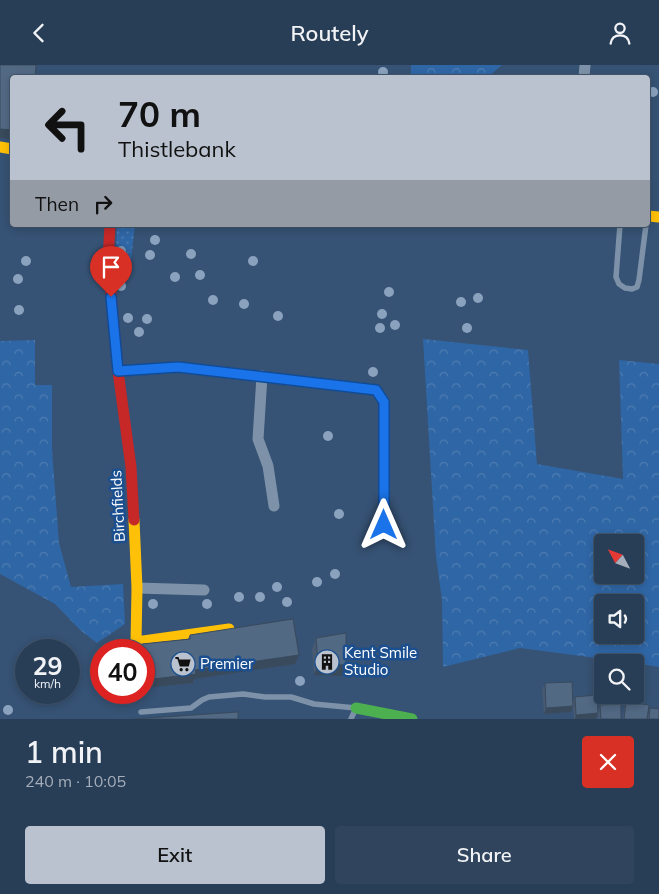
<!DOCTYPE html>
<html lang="en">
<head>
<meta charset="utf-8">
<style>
  :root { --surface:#283e57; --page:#30455d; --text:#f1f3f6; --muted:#a5aeba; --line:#44576d; --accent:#b9c2ce }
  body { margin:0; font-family:Mulish,sans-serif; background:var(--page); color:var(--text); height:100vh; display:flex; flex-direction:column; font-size:19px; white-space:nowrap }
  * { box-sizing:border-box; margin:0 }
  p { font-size:16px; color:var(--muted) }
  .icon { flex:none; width:28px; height:28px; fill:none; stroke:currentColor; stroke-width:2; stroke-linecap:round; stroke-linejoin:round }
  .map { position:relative; height:654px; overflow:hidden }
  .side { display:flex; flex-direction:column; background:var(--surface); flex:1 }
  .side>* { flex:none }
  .banner { position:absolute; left:10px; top:10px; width:640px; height:152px; border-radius:5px; box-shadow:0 2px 8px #0003,0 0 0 1px var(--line); background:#b9c2ce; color:#111; overflow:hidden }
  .needle { width:32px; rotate:311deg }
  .tools { position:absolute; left:594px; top:469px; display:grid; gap:10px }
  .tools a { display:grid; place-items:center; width:50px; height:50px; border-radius:5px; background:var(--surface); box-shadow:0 2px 8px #0003,0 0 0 1px var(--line); font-size:25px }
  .speed { position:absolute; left:15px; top:574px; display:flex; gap:10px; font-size:25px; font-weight:700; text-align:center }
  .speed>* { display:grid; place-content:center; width:65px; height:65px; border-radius:50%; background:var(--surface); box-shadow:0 2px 8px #0003,0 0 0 1px var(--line); line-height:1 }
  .speed small { font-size:12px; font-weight:400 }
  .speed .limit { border:8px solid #d22; background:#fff; color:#111 }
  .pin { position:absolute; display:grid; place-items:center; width:42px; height:42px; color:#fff; margin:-51px -21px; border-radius:50% 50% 50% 0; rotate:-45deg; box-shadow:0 0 5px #0007 }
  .pin .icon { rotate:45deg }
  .me { position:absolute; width:55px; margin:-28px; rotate:0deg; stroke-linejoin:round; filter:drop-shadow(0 0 4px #0008) }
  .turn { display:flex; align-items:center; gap:18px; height:105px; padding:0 25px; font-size:22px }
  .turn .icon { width:65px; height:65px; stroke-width:2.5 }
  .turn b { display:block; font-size:35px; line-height:42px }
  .then { display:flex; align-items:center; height:48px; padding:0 25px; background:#0003; gap:10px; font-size:19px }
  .round { display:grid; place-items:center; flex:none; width:52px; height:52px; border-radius:5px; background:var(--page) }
  .headline { display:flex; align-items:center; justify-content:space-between; height:85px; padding:0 25px }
  h1 { font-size:30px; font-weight:600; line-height:38px }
  .action { display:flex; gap:10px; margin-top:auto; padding:10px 25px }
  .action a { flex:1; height:58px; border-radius:5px; background:var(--accent); color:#111; font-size:20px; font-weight:600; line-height:58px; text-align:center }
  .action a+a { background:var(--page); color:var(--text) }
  header { display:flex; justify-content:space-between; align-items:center; height:65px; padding:0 25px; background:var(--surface); font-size:22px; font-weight:600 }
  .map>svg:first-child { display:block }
  .grass { fill:url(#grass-dots) }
  .forest { fill:url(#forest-crowns); fill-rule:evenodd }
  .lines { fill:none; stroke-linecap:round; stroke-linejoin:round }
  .lane { stroke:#7d92a8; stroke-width:5.5 }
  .street { stroke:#7d92a8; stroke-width:11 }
  .fast { stroke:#4caf50; stroke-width:11 }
  .slow { stroke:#ffc107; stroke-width:11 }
  .jam { stroke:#c62828; stroke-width:11 }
  .tree { fill:#8aa2be }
  .wall { fill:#475a72 }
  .shaded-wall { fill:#394a5c }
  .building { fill:#526984; stroke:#394a5c }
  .route-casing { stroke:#114b97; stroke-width:12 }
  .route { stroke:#1a73e8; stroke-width:9 }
  .labels { text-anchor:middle; stroke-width:5; stroke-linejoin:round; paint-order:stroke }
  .street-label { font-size:15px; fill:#fff; stroke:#1b4f8f }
  .poi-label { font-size:15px; fill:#fff; stroke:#1b4f8f; text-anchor:start }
</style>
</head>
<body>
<header><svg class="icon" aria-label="back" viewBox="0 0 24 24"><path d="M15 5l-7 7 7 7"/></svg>Routely<svg class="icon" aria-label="person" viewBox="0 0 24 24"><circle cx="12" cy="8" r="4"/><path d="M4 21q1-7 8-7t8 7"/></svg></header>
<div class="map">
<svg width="659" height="654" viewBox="0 0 659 654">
  <defs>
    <pattern id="grass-dots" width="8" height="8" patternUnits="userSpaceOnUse" patternTransform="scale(1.25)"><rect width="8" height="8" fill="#2f66a5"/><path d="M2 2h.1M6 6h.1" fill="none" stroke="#4e7db2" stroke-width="1.8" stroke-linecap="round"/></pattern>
    <pattern id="forest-crowns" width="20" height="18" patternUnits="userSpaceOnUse" patternTransform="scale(1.25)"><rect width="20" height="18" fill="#2f66a5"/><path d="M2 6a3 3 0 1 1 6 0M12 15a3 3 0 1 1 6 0" fill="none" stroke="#4e7db2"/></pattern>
  </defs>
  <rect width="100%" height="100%" fill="#365274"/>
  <path class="grass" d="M 117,160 L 135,160 L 130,205 L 115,203 Z"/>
  <path class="forest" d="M 411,0 L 502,0 L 488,12 L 411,12 Z
    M 423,274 L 528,285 L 537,399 L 623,414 L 619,295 L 659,299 L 659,602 L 635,598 L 520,583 L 443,602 L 442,535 L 436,492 ZM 602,478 L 635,478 L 635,510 L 602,510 ZM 602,538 L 635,538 L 635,570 L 602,570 Z
    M 35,275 L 35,320 L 52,320 L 52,384 L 59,478 L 71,522 L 123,519 L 125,559 L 97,578 L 80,565 L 55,539 L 0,509 L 0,276 Z"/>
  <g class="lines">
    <path class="lane" d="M 620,160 L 616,212 L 619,219 L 625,223 L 632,224 L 637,222 L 639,215 L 646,160
      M 141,647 L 191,643 L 202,635 L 209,632 L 243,629 L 265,632 L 291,632 L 314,639 L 356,643 L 351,654"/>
    <path class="street" d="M 584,12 L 585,0
      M 262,311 L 258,374 L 268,401 L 274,441
      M 137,523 L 204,525"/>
    <path class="fast" d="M 118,306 L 178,302 L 376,325 L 384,337 L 384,379
      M 356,643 L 412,654"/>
    <path class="slow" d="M 0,82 L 12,84
      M 648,151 L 659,152
      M 134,455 L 137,523 L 136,577 L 229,564"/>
    <path class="jam" d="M 110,160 L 108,195 L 118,306 L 131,402 L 134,455
      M 384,379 L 384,459"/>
  </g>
  <g class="tree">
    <circle cx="383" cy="7" r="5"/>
    <circle cx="653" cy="27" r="5"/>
    <circle cx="155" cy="175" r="5"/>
    <circle cx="121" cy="186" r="5"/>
    <circle cx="191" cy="189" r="5"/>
    <circle cx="150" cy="190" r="5"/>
    <circle cx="26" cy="196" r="5"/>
    <circle cx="253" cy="196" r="5"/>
    <circle cx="200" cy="210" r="5"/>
    <circle cx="175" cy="212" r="5"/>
    <circle cx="18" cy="214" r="5"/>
    <circle cx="121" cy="221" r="5"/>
    <circle cx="389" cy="227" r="5"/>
    <circle cx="478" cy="233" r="5"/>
    <circle cx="213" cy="235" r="5"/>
    <circle cx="461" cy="237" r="5"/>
    <circle cx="244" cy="239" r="5"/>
    <circle cx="19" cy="245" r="5"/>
    <circle cx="382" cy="249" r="5"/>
    <circle cx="278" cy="251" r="5"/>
    <circle cx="128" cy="253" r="5"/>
    <circle cx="147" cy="254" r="5"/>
    <circle cx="395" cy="260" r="5"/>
    <circle cx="380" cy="263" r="5"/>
    <circle cx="467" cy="263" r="5"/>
    <circle cx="139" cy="267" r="5"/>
    <circle cx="373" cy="307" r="5"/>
    <circle cx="328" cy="371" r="5"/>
    <circle cx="339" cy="449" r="5"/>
    <circle cx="335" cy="509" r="5"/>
    <circle cx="317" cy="517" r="5"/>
    <circle cx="277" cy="522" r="5"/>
    <circle cx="239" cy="532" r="5"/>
    <circle cx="260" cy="532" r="5"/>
    <circle cx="287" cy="537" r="5"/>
    <circle cx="153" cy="539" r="5"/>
    <circle cx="207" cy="539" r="5"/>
    <circle cx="300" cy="616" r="5"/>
    <circle cx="8" cy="645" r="5"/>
  </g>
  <path class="wall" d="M 190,570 L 299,590 L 295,599 L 194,614 L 193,618 L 144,623 L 144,585 L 139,585 L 142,579 L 188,574 Z
    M 316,573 L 346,600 L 342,611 L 314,610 L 312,584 Z
    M 545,618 L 573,637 L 575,632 L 598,648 L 596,654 L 574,654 L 573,641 L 571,647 L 544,649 L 542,624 Z
    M 626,637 L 648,649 L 650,643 L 659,654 L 623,654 L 624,643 Z
    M 600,640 L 621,654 L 598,654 L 598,646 Z"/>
  <path class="shaded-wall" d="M 0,64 L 12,65 L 12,74 L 0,73 Z
    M 299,590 L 295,599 L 194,614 L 193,618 L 144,623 L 144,619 L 145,615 L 195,605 Z
    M 318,599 L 346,600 L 342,611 L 314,610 Z
    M 573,641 L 571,647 L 544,649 L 546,643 Z
    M 598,648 L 596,654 L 575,654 L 576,650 Z"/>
  <path class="building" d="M 0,0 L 36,0 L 35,12 L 12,12 L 12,65 L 0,64 Z
    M 293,554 L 299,590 L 195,605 L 196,609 L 145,615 L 144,600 L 144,585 L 142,585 L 142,579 L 190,574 L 190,570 Z
    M 346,568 L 346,600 L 318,599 L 316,573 Z
    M 572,617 L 573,641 L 546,643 L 545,618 Z
    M 597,630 L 598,648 L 576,650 L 575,632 Z
    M 626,637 L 649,640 L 647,654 L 624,654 Z
    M 621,639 L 621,654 L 601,654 L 600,640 Z
    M 650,643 L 659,644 L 659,654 L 649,654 Z
    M 238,647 L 238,654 L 134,654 Z"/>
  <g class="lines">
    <defs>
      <path id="route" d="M 111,232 L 118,306 L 178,302 L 376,325 L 384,337 L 384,460"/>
    </defs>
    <use href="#route" class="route-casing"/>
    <use href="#route" class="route"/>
  </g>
  <defs>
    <symbol id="building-disc" viewBox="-11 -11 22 22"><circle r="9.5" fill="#b9c2ce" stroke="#1b4f8f"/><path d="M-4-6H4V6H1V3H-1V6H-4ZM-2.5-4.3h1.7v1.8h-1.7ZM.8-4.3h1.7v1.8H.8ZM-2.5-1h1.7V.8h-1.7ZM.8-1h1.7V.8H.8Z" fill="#111"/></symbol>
    <symbol id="supermarket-disc" viewBox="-11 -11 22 22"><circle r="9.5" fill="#b9c2ce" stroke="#1b4f8f"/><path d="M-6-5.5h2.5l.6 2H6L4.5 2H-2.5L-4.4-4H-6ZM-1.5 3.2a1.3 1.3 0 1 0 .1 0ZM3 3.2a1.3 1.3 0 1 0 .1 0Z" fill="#111"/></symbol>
  </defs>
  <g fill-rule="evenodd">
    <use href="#building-disc" x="313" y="583" width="28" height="28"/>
    <use href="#supermarket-disc" x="169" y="585" width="28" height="28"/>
  </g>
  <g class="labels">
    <g class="street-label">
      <text transform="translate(118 441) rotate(-93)" y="5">Birchfields</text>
    </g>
    <g class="poi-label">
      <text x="344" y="593">Kent Smile<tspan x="344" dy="17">Studio</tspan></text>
      <text x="200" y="604">Premier</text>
    </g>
  </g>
</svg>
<div class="tools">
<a><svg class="needle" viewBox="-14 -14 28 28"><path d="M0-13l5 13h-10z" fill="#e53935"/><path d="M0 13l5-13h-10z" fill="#a5aeba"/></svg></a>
<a><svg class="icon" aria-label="sound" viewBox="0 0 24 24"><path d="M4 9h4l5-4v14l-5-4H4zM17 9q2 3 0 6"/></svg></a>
<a><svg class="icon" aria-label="search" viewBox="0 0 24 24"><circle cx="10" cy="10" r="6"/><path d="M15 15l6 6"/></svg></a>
</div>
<div class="speed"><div>29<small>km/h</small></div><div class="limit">40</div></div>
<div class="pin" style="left:111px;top:232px;background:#d93025"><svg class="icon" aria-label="arrive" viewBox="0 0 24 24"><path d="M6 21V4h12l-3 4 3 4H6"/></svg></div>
<svg class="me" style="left:384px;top:460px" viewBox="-20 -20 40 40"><path d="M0-17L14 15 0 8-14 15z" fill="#1a73e8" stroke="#fff" stroke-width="4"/></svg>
<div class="banner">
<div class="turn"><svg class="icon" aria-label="left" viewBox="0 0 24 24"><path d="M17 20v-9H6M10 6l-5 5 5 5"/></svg><div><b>70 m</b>Thistlebank</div></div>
<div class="then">Then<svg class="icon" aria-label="right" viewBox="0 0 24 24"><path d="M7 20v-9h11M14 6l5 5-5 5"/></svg></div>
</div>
</div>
<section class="side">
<div class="headline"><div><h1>1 min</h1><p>240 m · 10:05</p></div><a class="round" style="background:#d93025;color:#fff"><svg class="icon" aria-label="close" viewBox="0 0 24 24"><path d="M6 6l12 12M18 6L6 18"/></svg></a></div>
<div class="action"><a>Exit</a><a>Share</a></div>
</section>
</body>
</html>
